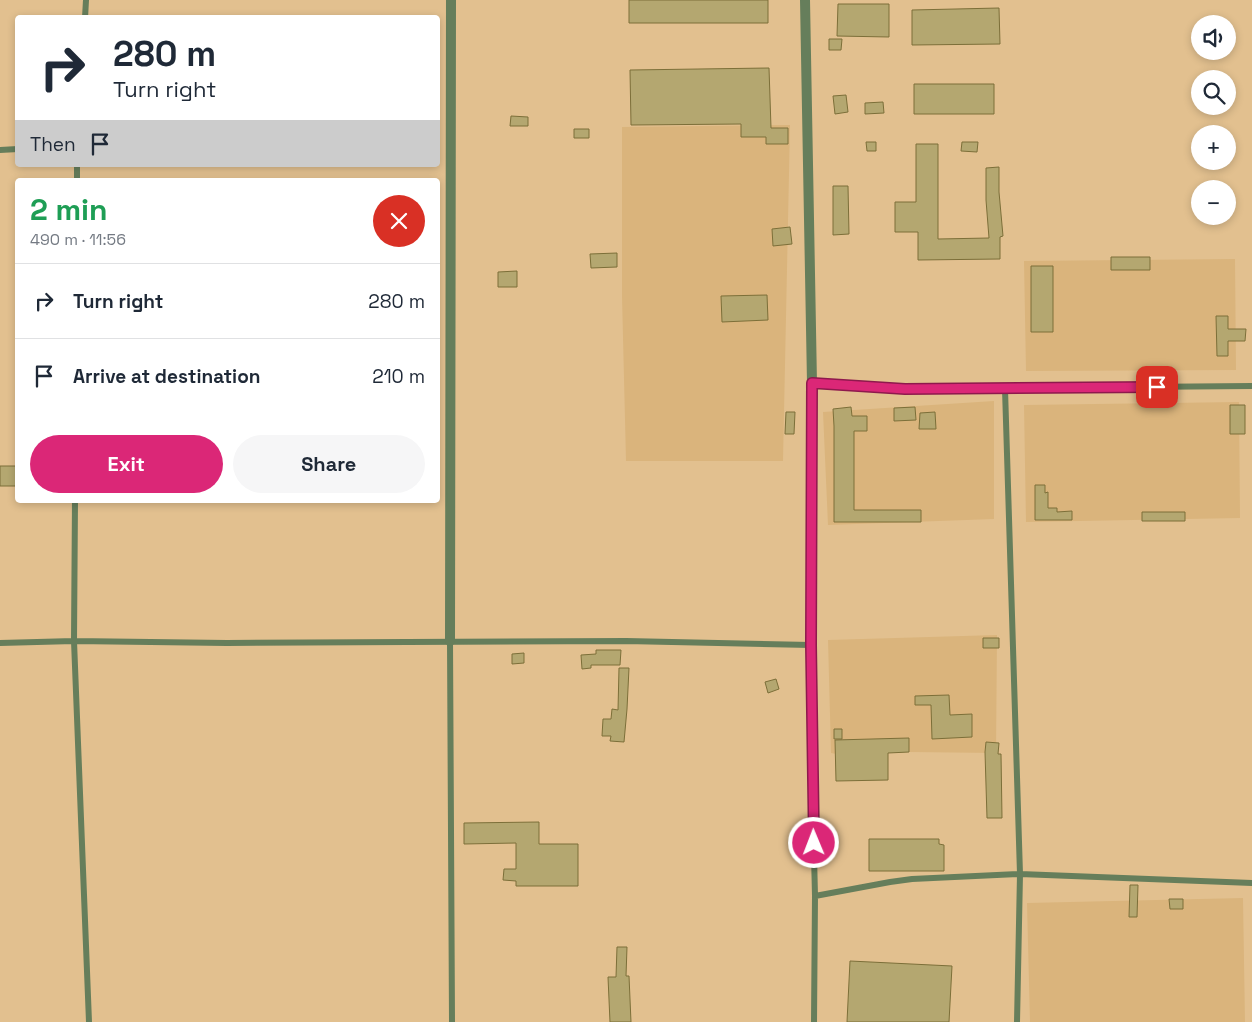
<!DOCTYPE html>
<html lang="en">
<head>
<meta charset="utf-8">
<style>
  :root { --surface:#fff; --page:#f6f6f7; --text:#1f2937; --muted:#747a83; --line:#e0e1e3; --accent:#db2777 }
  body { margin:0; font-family:"Space Grotesk",sans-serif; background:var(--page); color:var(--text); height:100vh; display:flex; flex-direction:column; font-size:19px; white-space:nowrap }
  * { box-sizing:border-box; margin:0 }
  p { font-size:16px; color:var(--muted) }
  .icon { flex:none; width:28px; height:28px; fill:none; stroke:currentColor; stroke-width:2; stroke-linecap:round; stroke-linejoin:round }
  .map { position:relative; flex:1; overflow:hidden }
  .details { position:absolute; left:15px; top:178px; width:425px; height:325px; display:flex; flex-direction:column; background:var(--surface); border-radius:5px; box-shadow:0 2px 8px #0003 }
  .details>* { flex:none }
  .guide { position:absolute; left:15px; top:15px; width:425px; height:152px; border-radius:5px; box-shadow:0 2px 8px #0003; background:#fff; color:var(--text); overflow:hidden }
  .fabs { position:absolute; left:1191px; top:15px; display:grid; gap:10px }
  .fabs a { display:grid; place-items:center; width:45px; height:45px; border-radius:50%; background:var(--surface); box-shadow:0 2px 8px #0003; font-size:25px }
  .pin { position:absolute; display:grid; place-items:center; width:42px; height:42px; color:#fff; margin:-21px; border-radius:10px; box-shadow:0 2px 8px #0006 }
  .me { position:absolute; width:55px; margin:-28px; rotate:359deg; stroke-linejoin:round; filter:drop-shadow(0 0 4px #0008) }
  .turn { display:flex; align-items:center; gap:18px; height:105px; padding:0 15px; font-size:22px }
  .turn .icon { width:65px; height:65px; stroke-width:2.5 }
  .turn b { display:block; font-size:35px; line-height:42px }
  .then { display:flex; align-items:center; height:48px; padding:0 15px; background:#0003; gap:10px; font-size:19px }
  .round { display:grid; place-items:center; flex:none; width:52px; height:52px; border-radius:26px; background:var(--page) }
  .head { display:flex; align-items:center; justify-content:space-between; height:85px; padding:0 15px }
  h1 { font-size:30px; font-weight:700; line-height:38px; color:#1e9e55 }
  .primary-button { display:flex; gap:10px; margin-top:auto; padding:10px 15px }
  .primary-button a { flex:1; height:58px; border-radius:30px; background:var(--accent); color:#fff; font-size:20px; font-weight:700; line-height:58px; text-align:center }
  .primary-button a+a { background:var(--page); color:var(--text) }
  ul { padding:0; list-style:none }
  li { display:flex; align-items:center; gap:15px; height:75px; padding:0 15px; border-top:1px solid var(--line) }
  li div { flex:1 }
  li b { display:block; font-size:19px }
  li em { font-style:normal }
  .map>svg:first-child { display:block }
  .built { fill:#dab47c }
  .building { fill:#b4a770; stroke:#7c6f39 }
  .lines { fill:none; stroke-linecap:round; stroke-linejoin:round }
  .service { stroke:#667e5b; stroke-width:6 }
  .minor { stroke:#667e5b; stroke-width:10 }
  .route-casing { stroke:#8e194d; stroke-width:12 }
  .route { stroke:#db2777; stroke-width:9 }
</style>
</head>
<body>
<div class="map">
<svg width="1252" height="1022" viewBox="0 0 1252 1022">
  <rect width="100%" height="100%" fill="#e2c08f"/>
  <path class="built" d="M 790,125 L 783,461 L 626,461 L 622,296 L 622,127 Z
    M 1235,259 L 1236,370 L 1026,371 L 1024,261 Z
    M 994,401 L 994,519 L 828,525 L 823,412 Z
    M 1239,402 L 1240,518 L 1026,522 L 1024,405 Z
    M 997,635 L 996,753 L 909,752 L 836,754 L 831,753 L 828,640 Z
    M 1243,898 L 1245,1022 L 1030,1022 L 1027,903 Z"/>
  <path class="building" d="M 629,0 L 768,0 L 768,23 L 629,23 Z
    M 838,4 L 889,4 L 889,37 L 837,36 Z
    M 999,8 L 1000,44 L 912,45 L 912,10 Z
    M 829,39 L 842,39 L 841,50 L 829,50 Z
    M 769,68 L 771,128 L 788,128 L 788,144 L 766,144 L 766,137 L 741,137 L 741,124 L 631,125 L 630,70 Z
    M 914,84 L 994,84 L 994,114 L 914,114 Z
    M 846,95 L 848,112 L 835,114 L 833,96 Z
    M 883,102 L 884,113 L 865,114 L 865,103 Z
    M 511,116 L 528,117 L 528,126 L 510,126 Z
    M 574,129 L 589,129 L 589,138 L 574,138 Z
    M 866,142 L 876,142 L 876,151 L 867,151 Z
    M 962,142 L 978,142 L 977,152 L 961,151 Z
    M 916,144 L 938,144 L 938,239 L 989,238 L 986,200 L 986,168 L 999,167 L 999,192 L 1003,236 L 1000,237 L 1000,259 L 918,260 L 918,232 L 895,232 L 895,202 L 916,202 Z
    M 833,186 L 848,186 L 849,234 L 833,235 Z
    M 790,227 L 792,244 L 773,246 L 772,229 Z
    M 617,253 L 617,267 L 591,268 L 590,254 Z
    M 1111,257 L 1150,257 L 1150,270 L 1111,270 Z
    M 1031,266 L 1053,266 L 1053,332 L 1031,332 Z
    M 517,271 L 517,287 L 498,287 L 498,272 Z
    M 767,295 L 768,320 L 722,322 L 721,296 Z
    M 1216,316 L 1228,316 L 1228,329 L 1246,329 L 1245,341 L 1228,341 L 1228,356 L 1217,356 Z
    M 1230,405 L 1245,405 L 1245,434 L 1230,434 Z
    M 851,407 L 852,416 L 867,416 L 867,431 L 854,431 L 854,510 L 921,510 L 921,522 L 834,522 L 834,426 L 833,409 Z
    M 915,407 L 916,420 L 894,421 L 894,408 Z
    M 786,412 L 795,412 L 794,434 L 785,434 Z
    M 935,412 L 936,429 L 919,429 L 920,413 Z
    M 0,466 L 18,466 L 18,486 L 0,486 Z
    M 1035,485 L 1045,485 L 1045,493 L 1048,492 L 1048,508 L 1057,508 L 1057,512 L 1072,511 L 1072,520 L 1035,520 Z
    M 1142,512 L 1185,512 L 1185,521 L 1142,521 Z
    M 983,638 L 999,638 L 999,648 L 983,648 Z
    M 596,650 L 621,650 L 620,665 L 591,665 L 591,668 L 582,669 L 581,655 L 596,654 Z
    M 524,653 L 524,663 L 512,664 L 512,654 Z
    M 619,668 L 629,668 L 627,709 L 624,742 L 610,741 L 611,736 L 602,736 L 603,719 L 611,719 L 612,709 L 618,710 Z
    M 776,679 L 779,689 L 768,693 L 765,682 Z
    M 949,695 L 950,715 L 972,714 L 972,737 L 932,739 L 931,705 L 915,705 L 915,696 Z
    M 834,729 L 842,729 L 842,739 L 834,739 Z
    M 909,738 L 909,752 L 888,753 L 888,780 L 836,781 L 835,740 Z
    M 986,742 L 999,743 L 998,754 L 1001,754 L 1002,818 L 987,818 L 985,752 Z
    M 539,822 L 539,844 L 578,844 L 578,886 L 516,886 L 516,881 L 503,880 L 504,869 L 516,869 L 516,843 L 464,844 L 464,823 Z
    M 869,839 L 939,839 L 939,844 L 944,845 L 944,871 L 869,871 Z
    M 1130,885 L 1138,885 L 1137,917 L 1129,917 Z
    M 1169,899 L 1183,899 L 1183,909 L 1170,909 Z
    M 617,947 L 627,947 L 626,976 L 629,976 L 631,1022 L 610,1022 L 608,977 L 616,977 Z
    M 850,961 L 952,966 L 949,1022 L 847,1022 Z"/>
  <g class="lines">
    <path class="service" d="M 85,18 L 86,0
      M 0,150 L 18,149
      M 77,180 L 77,165
      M 812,383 L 905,389 L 1252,386
      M 1005,389 L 1020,874 L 1017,1022
      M 75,500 L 74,641 L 89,1022
      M 450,641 L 452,1022
      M 0,643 L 74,641 L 227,643 L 626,641 L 811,645
      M 812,771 L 815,896 L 814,1022
      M 815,896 L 890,882 L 912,879 L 1020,874 L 1252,883"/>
    <path class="minor" d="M 805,0 L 812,383 L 812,771
      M 450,641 L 451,0"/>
  </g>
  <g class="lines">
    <defs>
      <path id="route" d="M 814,843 L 811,645 L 812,383 L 905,389 L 1157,387"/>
    </defs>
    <use href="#route" class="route-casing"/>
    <use href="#route" class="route"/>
  </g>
</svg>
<div class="fabs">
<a><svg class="icon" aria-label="sound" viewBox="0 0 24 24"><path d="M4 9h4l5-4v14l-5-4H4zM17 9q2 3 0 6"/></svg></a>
<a><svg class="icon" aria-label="search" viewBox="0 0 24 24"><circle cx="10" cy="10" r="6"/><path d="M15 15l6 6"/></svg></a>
<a>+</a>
<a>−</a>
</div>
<div class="pin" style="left:1157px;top:387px;background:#d93025"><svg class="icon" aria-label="arrive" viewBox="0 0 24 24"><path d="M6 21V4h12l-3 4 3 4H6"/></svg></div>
<svg class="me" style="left:814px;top:843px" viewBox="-20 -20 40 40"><circle r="17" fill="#db2777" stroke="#fff" stroke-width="3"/><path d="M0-11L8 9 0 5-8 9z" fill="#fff"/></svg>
<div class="guide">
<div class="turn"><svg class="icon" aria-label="right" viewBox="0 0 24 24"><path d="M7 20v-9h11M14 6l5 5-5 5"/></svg><div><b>280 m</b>Turn right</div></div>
<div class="then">Then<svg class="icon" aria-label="arrive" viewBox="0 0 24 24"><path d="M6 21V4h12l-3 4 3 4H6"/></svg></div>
</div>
<section class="details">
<div class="head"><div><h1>2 min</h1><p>490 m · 11:56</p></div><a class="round" style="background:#d93025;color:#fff"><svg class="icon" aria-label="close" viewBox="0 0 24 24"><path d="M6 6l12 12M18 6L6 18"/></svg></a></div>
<ul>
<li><svg class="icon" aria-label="right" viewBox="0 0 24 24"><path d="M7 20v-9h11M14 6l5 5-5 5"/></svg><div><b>Turn right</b></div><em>280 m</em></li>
<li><svg class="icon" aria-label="arrive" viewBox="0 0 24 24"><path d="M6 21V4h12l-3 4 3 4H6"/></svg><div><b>Arrive at destination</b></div><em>210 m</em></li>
</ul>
<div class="primary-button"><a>Exit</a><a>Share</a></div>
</section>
</div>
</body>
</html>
